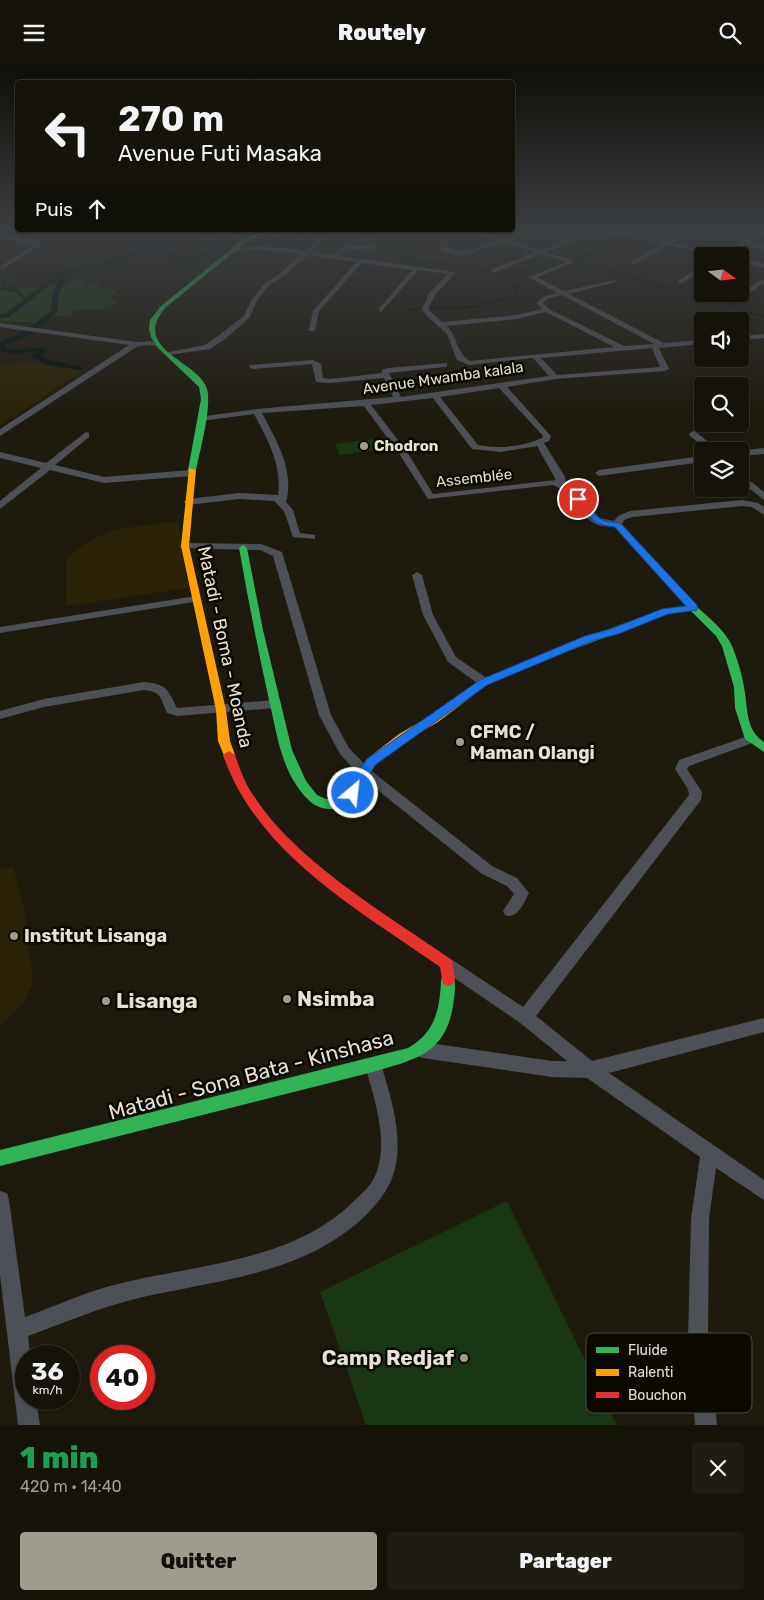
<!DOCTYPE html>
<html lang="fr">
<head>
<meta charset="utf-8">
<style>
  :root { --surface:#16140a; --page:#1f1d13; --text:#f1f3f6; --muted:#9e9e9c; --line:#35332b; --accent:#9f9b8e }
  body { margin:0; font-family:Rubik,sans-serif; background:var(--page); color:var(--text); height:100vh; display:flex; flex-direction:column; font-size:19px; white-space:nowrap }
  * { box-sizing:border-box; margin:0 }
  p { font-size:16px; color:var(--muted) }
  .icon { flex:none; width:28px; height:28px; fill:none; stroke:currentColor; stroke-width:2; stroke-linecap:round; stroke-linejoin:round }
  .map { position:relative; height:1360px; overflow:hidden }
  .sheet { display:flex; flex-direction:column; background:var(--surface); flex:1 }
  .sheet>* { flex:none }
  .guide { position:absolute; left:15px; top:15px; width:500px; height:152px; border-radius:5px; box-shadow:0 1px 4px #0004,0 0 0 1px var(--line); background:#16140a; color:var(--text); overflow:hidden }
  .needle { width:32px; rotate:105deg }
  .controls { position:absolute; left:694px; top:182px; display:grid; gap:10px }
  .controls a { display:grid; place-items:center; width:55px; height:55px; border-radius:5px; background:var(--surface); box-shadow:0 1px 4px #0004,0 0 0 1px var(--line); font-size:25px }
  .speed { position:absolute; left:15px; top:1280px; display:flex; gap:10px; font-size:25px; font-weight:700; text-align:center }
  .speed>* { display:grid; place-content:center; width:65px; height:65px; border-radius:50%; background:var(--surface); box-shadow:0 1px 4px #0004,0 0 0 1px var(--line); line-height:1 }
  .speed small { font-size:12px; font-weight:400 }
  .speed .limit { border:8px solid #d22; background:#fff; color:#111 }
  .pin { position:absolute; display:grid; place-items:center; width:42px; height:42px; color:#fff; margin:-21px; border:2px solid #fff; border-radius:50%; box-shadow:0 1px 5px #0007 }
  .me { position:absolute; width:55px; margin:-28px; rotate:28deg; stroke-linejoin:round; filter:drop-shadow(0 0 4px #0008) }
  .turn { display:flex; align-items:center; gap:18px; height:105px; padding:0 20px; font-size:22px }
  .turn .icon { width:65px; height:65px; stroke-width:2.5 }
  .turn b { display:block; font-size:35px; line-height:42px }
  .then { display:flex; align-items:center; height:48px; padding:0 20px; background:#0003; gap:10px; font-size:19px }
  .round { display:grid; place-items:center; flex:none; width:52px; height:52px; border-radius:5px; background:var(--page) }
  .summary { display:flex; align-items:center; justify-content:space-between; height:85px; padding:0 20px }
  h1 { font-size:30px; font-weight:800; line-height:38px; color:#1e9e55 }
  .action { display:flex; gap:10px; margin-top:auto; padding:10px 20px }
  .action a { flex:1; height:58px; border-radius:5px; background:var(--accent); color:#111; font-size:20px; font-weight:800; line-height:58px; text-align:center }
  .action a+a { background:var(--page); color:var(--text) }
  header { display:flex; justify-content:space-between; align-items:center; height:65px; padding:0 20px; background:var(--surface); font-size:22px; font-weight:800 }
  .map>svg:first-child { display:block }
  .built { fill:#2a2305 }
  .green { fill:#1b3613 }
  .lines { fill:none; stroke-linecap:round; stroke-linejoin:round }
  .stream { stroke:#051211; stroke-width:2 }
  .canal { fill:#051211; fill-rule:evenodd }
  .street { fill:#4e5058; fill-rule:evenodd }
  .fast { fill:#30b455; fill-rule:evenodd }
  .slow { fill:#ff9f0a; fill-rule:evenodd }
  .jam { fill:#e5322d; fill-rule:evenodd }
  .route { fill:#1a73e8; stroke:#114b97 }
  .poi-dot { fill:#9f9b8e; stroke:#0b0902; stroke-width:2 }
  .labels { text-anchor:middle; stroke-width:5; stroke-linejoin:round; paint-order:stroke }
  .far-street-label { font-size:15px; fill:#e5e1d3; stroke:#0b0902 }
  .far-poi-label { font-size:15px; font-weight:bold; fill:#e5e1d3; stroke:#0b0902; text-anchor:start }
  .street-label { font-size:18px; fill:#e5e1d3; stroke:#0b0902 }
  .poi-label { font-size:18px; font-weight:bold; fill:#e5e1d3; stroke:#0b0902; text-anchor:start }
  .near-poi-label { font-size:21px; font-weight:bold; fill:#e5e1d3; stroke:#0b0902; text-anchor:start }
  .near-street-label { font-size:21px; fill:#e5e1d3; stroke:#0b0902 }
  .key { fill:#0b0902; stroke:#4c4a41; stroke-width:1 }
  .key-label { font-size:14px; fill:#e5e1d3 }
</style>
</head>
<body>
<header><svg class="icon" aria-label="menu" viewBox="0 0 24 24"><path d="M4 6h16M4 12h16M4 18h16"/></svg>Routely<svg class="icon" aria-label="search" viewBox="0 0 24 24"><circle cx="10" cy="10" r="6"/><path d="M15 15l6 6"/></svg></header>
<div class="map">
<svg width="764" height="1360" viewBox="0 0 764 1360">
  <rect width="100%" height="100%" fill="#1e1a0e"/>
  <path class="built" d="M 26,297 L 83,306 L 0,361 L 0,302 Z
    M 178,456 L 188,523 L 66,541 L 66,495 L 80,482 L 103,469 L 117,464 Z
    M 13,801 L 24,844 L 33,918 L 23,938 L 0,961 L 0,805 Z"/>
  <path class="green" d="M 0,211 L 11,214 L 6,222 L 7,224 L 53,220 L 63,223 L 72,214 L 82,213 L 85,217 L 83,220 L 98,218 L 98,222 L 114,225 L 117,227 L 112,229 L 112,234 L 118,238 L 100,245 L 74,245 L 72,251 L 54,251 L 39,260 L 29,257 L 0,256 Z
    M 387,372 L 392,383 L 340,390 L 335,379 Z
    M 507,1136 L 617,1360 L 366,1360 L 320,1227 Z"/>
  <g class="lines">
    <path class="stream" d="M 118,165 L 123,168 L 130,165
      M 171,165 L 216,170 L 223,174 L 221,180
      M 299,168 C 331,165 361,166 392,175 L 393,187 L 405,191 L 401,194 L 417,197 L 455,199 L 512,210 L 556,195 L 575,196 L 669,223 L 693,227 L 733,240 L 746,247 L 764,251
      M 580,197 L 582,191 L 605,184 L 615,176 L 611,171 L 595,169
      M 14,211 L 60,209
      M 0,214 L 5,217 L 1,224 L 17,226 L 26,235
      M 431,243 L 475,242 L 514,231 L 518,222 L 508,216 L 503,208
      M 406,245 L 420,243"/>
    <path class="canal" d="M 299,166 L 301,169 L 276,178 L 222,182 L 195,196 L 185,196 L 158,188 L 144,188 L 95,205 L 67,207 L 63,209 L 66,214 L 59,228 L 57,247 L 36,265 L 29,263 L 51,246 L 53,228 L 59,213 L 9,252 L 0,253 L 0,249 L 5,249 L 63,204 L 94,201 L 143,184 L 158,184 L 185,192 L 194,192 L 221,178 L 275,174 Z
      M 27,265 L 34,267 L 25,273 L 7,279 L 5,283 L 14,285 L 42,282 L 47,287 L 41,290 L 50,295 L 84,303 L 80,305 L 45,299 L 31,290 L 37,286 L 14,289 L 0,286 L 0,277 Z"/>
    <path class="street" d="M 225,165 L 232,165 L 246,177 L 241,178 Z
      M 392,165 L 399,165 L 394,168 Z
      M 467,165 C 479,165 494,174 503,173 C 513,171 520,165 531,165 L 508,175 L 540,185 L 590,165 L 624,166 L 668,176 L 689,165 L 696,165 L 674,178 L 720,188 L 740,178 L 740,176 L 764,165 L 764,169 L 750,177 L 764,180 L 764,184 L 745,180 L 726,191 L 716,191 L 669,180 L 634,199 L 632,198 L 632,196 L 663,179 L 624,170 L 591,169 L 546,187 L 571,195 L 572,198 L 537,212 L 564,226 L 615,215 L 615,217 L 569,229 L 664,278 L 702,275 L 702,279 L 659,283 L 669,304 L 665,306 L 555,314 L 507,322 L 551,371 L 549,376 L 544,378 L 565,412 L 566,419 L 599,453 L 614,456 L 618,451 L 630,446 L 742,435 L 758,438 L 764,442 L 764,450 L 752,442 L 742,441 L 632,452 L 624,455 L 622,459 L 697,541 L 698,543 L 697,545 L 689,545 L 614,462 C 609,461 603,462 598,460 C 580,453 572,428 553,420 L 428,434 L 400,390 L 364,341 L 262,348 C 276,375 295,405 286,437 L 293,445 L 300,468 L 315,470 L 315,474 L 293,472 L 284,446 L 274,436 L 239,434 L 188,440 L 183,437 L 188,434 L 239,428 L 278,430 C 282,400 268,375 254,349 L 201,356 L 198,356 L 198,352 L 257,344 L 393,332 L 384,313 L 330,318 L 316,317 L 312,299 L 253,304 L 249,302 L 250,300 L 313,295 L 321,299 L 323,313 L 330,314 L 382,308 L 382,305 L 388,303 L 447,298 L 447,302 L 444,302 L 389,308 L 401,332 L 549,311 L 533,293 L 469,300 L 457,295 L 447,269 L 427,251 L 422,244 L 430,227 L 448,209 L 418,205 L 381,247 L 379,246 L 379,244 L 412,205 L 362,198 L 319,246 L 315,266 L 309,266 L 313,246 L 356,197 L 308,190 L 285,210 L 269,220 L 258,234 L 249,253 L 224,275 L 210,284 L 168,290 L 164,288 L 205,280 L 218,271 L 244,251 L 252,234 L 265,218 L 281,208 L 301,189 L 269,185 L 232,186 L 234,183 L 269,181 L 305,186 L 321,173 L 323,176 L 311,187 L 333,190 L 346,181 L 374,181 L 376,184 L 347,185 L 340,191 L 455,207 L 455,209 L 435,230 L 428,244 L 442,257 L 517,250 L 542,244 L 537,239 L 537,237 L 545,231 L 557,228 L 529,212 L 566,197 L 541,189 L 493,208 L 490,206 L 491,205 L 534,187 C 525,184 509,176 500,178 C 476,183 462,200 437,182 L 440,180 C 469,190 469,186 496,175 ZM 562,230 L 654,279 L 624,281 L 549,244 L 543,238 L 549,233 ZM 546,247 L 614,282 L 470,296 C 457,289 457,271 447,261 L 517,254 ZM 652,283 L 660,302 L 557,310 L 541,293 ZM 499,323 L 543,371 L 542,373 C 523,382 499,384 478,380 L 440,332 ZM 433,333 L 472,384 L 501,387 L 537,381 L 556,415 L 433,429 L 407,387 L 371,340 Z
      M 0,169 L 39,177 L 42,179 L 3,204 L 1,203 L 1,201 L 34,180 L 0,173 Z
      M 740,193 L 764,199 L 764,203 L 740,197 Z
      M 702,200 L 702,205 L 682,218 L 678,218 L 678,216 Z
      M 764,213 L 764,218 L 750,227 L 746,227 L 746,225 Z
      M 0,258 L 136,277 L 156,276 L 160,278 L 156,280 L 138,281 L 0,371 L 0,364 L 129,280 L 0,262 Z
      M 764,269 L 764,273 L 740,275 L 740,271 Z
      M 693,366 L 696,367 L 719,386 L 710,386 L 690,371 L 689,369 Z
      M 86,367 L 89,368 L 89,372 L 55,400 L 104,412 L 191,405 L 195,408 L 191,411 L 104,418 L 50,405 L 0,444 L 0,436 L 41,403 L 0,393 L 0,387 L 46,398 Z
      M 764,383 L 764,389 L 740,391 L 740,386 L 737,386 Z
      M 702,391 L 702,397 L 599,411 L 595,408 L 599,405 Z
      M 740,408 L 764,427 L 764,435 L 740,416 Z
      M 185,478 L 261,479 L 282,487 L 331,650 L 349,683 L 369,704 L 492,801 L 517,813 L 529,828 C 524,838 517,855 505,850 L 503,846 L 514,829 L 507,821 L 482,809 L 359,710 L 340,689 L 319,650 L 273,491 L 260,485 L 181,483 L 180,481 Z
      M 417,507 L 422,510 L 433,550 L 456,592 L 488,614 L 490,617 L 488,620 L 480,620 L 448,597 L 423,550 L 412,510 Z
      M 196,531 L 201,534 L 200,536 L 0,568 L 0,562 Z
      M 144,617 C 167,619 168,625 177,643 L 275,635 L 281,639 L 275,643 L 177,651 L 167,648 C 160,634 163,627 144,625 L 44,642 L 0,654 L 0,646 L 44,634 Z
      M 751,670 L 757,674 L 755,677 L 689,701 L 687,704 L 702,727 L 701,735 L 536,951 L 592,996 L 764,953 L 764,967 L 609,1008 L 764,1115 L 764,1135 L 716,1103 L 709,1154 L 708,1274 L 717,1360 L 695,1360 L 688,1274 L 691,1154 L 700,1092 L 587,1013 L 552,1012 L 423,993 L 417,991 L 415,985 L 417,979 L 423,977 L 552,996 L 567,996 L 519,957 L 444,906 L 441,901 L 444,896 L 449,894 L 454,896 L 523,942 L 689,730 L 688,724 L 675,704 L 679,695 Z
      M 373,992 L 379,994 C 384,1007 387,1021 391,1034 C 396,1055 400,1077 396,1098 C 393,1119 381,1135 366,1150 C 307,1208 220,1215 143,1232 C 103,1241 66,1257 28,1271 L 30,1291 L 26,1291 L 26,1334 L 36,1334 L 40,1360 L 18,1360 L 0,1210 L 0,1126 L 7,1128 L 9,1135 L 25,1252 C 53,1242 81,1229 110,1221 C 192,1199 289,1199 353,1137 C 360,1130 371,1121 375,1111 C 390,1077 374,1034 365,1000 L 367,994 Z"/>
    <path class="fast" d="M 263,165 L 270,165 L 245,178 L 165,243 C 130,285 199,296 207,324 C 212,342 200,385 196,405 L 189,407 L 188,405 L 201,334 L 199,322 L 157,282 L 151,272 L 149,264 L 150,255 L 161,241 L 241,176 Z
      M 243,480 L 247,483 L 263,565 L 292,685 L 306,716 L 317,730 L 326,734 L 343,732 L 358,709 L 366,709 L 368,712 C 358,729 351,744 330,744 C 315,744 305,733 297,721 C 280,697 276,664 269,635 C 258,585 248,534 239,483 Z
      M 693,540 L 696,541 C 709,553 725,565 732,581 C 737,593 742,609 744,622 C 748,642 745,665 764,677 L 764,687 L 745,674 L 735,643 L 734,622 L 722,581 L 716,571 L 691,546 L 668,549 L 563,588 L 555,588 L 554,586 L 555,584 L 663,544 Z
      M 448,909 L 453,911 C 457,919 454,932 453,941 C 445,990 413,995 373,1007 L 0,1101 L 0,1085 L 408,983 C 435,968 440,944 441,915 L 443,911 Z"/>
    <path class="slow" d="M 189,403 L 196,405 L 189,481 L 226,645 L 230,676 L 235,690 L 229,694 L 225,693 L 218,676 L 216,645 L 181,481 Z
      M 559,583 L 564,586 L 563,588 L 488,619 L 438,657 L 407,675 L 375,700 L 366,715 L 358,715 L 356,712 L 367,694 L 399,669 L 430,651 L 480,615 Z"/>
    <path class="jam" d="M 229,686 L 235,690 C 240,704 245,719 254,731 C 295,796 389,851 452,895 L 455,915 L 453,919 L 448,921 L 443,919 L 440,902 C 359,845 257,789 223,690 Z"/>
  </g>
  <linearGradient id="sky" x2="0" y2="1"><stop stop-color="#100e08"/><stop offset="0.46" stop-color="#3b3e41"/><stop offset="1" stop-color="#3b3e41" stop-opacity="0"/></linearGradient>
  <rect width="764" height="355" fill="url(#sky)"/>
  <path class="route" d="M 575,432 L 581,432 L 599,453 L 604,456 L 620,458 L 697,540 L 697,545 L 668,549 L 618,569 L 592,576 L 487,620 L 375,700 L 357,731 L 349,731 L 347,728 L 355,711 L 367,694 L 480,615 L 585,571 L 611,564 L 662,544 L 686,541 L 615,462 C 593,460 589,451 575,436 Z"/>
  <g class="poi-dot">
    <circle cx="364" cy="381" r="5"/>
    <circle cx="460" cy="677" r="5"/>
    <circle cx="14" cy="871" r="5"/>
    <circle cx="287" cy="934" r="5"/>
    <circle cx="106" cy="936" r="5"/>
    <circle cx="464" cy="1293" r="5"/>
  </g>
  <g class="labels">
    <g class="far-street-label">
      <text transform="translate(443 313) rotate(-8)" y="5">Avenue Mwamba kalala</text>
      <text transform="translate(474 413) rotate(-6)" y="5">Assemblée</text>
    </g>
    <g class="far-poi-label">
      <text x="374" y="386">Chodron</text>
    </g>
    <g class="street-label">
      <text transform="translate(225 582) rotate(78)" y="6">Matadi - Boma - Moanda</text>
    </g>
    <g class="poi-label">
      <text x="470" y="673">CFMC /<tspan x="470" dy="21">Maman Olangi</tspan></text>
      <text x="24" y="877">Institut Lisanga</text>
    </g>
    <g class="near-poi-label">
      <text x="297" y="941">Nsimba</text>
      <text x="116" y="943">Lisanga</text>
      <text x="454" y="1300" text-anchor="end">Camp Redjaf</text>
    </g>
    <g class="near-street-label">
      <text transform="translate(251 1010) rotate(-15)" y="7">Matadi - Sona Bata - Kinshasa</text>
    </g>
  </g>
  <rect x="586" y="1268" width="166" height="80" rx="8" class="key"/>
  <rect x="596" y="1282" width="23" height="6" fill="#30b455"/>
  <rect x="596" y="1304" width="23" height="7" fill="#ff9f0a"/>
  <rect x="596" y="1327" width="23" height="6" fill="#e5322d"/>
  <g class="key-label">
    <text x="628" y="1290">Fluide</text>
    <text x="628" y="1312">Ralenti</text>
    <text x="628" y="1335">Bouchon</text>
  </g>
</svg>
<div class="controls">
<a><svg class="needle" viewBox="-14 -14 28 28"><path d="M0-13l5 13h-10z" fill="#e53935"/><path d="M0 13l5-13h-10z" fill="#9e9e9c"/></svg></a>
<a><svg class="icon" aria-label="sound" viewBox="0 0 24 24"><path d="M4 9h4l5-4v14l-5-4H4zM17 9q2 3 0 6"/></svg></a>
<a><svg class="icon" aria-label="search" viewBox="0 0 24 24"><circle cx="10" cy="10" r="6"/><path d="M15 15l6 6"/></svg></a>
<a><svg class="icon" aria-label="layers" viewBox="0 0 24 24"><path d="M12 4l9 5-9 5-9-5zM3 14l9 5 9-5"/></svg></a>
</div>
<div class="speed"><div>36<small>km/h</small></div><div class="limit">40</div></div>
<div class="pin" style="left:578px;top:434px;background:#d93025"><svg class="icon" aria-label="arrive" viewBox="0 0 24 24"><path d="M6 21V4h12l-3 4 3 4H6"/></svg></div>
<svg class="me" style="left:353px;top:728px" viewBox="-20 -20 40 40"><circle r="17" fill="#1a73e8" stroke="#fff" stroke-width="3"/><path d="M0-11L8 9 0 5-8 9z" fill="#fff"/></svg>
<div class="guide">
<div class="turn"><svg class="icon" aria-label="left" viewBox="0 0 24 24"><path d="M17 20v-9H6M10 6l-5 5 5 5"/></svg><div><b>270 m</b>Avenue Futi Masaka</div></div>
<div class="then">Puis<svg class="icon" aria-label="ahead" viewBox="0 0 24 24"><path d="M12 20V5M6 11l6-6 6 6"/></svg></div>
</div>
</div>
<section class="sheet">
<div class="summary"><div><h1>1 min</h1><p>420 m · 14:40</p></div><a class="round"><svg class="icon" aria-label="close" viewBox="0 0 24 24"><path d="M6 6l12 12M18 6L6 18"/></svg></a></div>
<div class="action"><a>Quitter</a><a>Partager</a></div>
</section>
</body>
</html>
